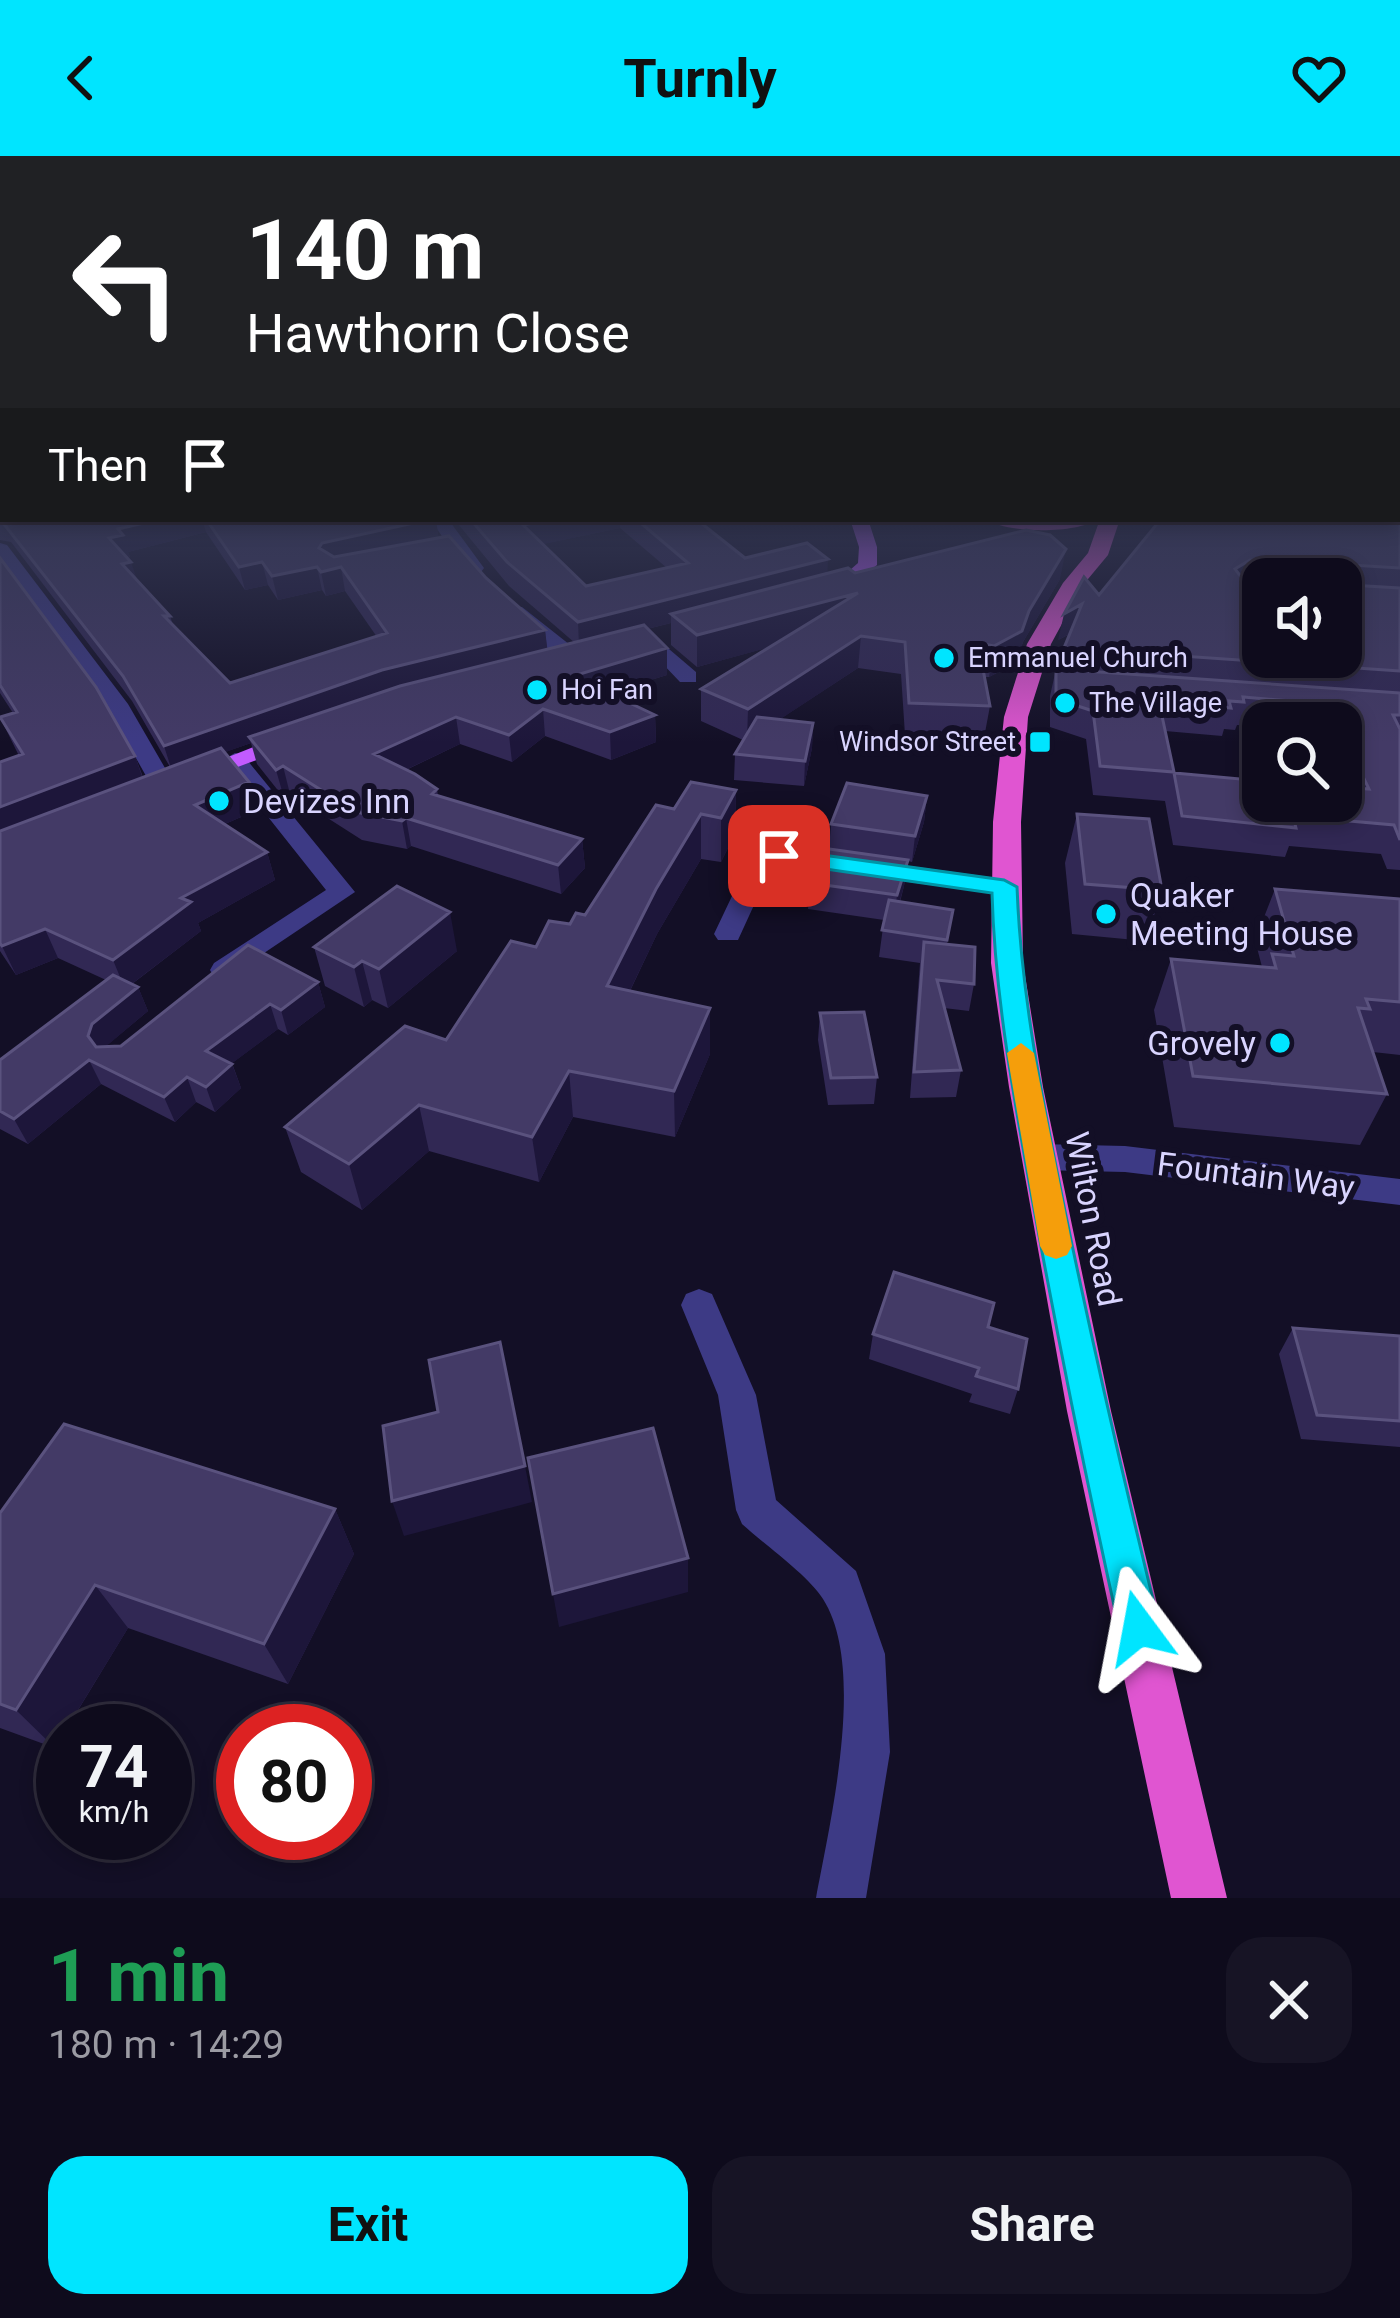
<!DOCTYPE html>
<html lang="en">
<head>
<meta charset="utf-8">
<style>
  :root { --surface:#0e0b1c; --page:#171425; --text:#f1f3f6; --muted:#9b9ba3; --line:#2e2b3b; --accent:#00e5ff }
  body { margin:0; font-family:Roboto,sans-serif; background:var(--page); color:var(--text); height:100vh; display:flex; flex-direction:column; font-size:45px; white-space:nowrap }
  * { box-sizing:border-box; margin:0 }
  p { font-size:39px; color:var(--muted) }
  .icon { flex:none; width:66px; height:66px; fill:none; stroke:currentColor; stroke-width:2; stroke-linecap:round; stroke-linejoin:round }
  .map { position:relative; height:1742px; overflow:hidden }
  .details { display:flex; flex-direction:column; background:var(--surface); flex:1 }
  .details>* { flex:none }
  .banner { position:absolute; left:0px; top:0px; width:1401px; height:366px; box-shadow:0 6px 18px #0003,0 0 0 3px var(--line); background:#202124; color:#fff; overflow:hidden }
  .buttons { position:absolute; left:1242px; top:402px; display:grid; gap:24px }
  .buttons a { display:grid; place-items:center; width:120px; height:120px; border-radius:24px; background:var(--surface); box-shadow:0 6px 18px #0003,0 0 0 3px var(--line); font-size:60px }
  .speed { position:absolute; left:36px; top:1548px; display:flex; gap:24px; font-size:60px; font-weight:700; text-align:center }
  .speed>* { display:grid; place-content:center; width:156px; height:156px; border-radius:50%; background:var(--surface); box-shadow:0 6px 18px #0003,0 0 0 3px var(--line); line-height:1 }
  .speed small { font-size:30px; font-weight:400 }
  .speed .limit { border:18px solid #d22; background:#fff; color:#111 }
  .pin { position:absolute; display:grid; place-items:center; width:102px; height:102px; color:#fff; margin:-51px; border-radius:24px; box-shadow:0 6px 18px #0006 }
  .me { position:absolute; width:132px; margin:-66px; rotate:347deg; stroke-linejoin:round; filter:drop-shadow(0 0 9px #0008) }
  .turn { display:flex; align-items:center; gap:42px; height:252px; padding:0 48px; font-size:54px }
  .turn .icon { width:156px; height:156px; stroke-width:2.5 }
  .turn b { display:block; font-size:84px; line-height:102px }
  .then { display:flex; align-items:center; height:114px; padding:0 48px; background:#0003; gap:24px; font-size:45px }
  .round { display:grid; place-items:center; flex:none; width:126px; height:126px; border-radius:36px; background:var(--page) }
  .head { display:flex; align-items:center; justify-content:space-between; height:204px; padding:0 48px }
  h1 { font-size:72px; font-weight:700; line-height:90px; color:#1e9e55 }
  .cta { display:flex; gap:24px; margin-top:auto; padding:24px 48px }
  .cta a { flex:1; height:138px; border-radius:36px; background:var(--accent); color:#111; font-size:48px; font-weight:700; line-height:138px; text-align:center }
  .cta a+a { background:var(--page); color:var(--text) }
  header { display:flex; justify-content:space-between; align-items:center; height:156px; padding:0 48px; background:var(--accent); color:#111; font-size:54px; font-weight:700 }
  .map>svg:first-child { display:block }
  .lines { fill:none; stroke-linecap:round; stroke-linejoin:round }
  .minor { fill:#3d3a85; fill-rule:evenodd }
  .primary { fill:#c25bff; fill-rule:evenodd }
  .trunk { fill:#e055d1; fill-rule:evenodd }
  .wall { fill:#312854; fill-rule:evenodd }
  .shaded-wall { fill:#1d163a }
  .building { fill:#433a66; stroke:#5a527e; stroke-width:3; fill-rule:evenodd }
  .route { fill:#00e5ff; stroke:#0095a6; stroke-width:3 }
  .slow { fill:#f59e0b }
  .poi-dot { fill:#00e5ff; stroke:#130f26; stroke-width:4.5 }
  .labels { text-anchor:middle; stroke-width:12; stroke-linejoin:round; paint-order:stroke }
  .far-poi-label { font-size:27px; fill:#d9d4ff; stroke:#130f26; text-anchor:start }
  .poi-label { font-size:33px; fill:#d9d4ff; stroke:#130f26; text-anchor:start }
  .street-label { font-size:33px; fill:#d9d4ff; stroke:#130f26 }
</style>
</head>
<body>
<header><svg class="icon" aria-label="back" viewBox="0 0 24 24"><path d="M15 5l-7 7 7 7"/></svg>Turnly<svg class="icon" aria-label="heart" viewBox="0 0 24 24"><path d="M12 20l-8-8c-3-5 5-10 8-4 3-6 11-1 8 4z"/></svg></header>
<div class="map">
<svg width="1400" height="1742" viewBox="0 0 1400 1742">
  <rect width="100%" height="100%" fill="#130f26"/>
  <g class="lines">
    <path class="minor" d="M 430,363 L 448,363 L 484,412 L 481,416 L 467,416 Z
      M 0,387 L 7,389 L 128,548 L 176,631 L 173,636 L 155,636 L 109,554 L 0,406 Z
      M 508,451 L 522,451 L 579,496 L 579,506 L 563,506 L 508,459 Z
      M 649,476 L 696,516 L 696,526 L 680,526 L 642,486 L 642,478 Z
      M 235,597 L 243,599 L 355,736 L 224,824 L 214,821 L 210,814 L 214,807 L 326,734 L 223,604 Z
      M 788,654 L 801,662 L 793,694 L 1004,723 L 1017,731 L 1004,739 L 784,709 L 766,723 L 738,784 L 718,784 L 714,778 L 742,719 L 767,697 L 775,662 Z
      M 1039,988 L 1125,990 L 1400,1023 L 1400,1049 L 1125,1016 L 1039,1014 L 1027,1010 L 1022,1001 L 1027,992 Z
      M 699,1133 L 712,1138 L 756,1239 L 776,1344 L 856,1415 L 885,1498 L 890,1596 L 866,1742 L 816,1742 C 830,1666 867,1512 823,1443 C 808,1419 765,1389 742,1368 L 736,1354 L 718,1239 L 681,1149 L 686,1138 Z"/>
    <path class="primary" d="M 850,363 L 868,363 L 877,391 L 877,409 L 835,442 L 825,436 L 858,407 L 859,391 Z
      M 291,576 L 299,578 L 299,588 L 203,624 L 187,624 L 183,619 Z"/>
    <path class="trunk" d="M 986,363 L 1098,363 C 1077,378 1007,378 986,363 Z
      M 1100,363 L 1120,363 L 1108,399 L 1083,429 L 1051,488 L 1028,561 L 1021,666 L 1023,807 L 1043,931 L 1111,1255 L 1227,1742 L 1171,1742 L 1067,1255 L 1009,931 L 991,807 L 993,666 L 1004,561 L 1027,488 L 1063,427 L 1088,397 Z"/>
  </g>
  <path class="wall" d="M 0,343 L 3,343 L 3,363 L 436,363 L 438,382 L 545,474 L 547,494 L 575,487 L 509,430 L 454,363 L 696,363 L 745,402 L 827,417 L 1060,423 L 1023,486 L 1016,507 L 989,521 L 984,521 L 990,550 L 984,582 L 905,579 L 901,518 L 858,512 L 780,563 L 813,567 L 812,592 L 804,630 L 734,624 L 735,598 L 743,584 L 701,565 L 701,533 L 769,491 L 697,511 L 671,489 L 671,467 L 647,473 L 667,519 L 608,537 L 655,559 L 656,586 L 611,604 L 545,580 L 512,606 L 460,588 L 406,614 L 437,633 L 438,640 L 582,683 L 585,712 L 561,738 L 411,690 L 407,693 L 362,684 L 290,638 L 284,642 L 257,608 L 251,587 L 225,596 L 249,626 L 257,654 L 225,668 L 267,696 L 275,724 L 198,767 L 201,775 L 132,828 L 138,831 L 148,855 L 106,890 L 121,890 L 318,826 L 325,851 L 288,879 L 278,873 L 232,907 L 241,932 L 215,956 L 196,946 L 175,966 L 101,928 L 28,988 L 0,973 L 0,904 L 106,824 L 58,802 L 16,819 L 0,795 L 0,606 L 19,600 L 0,561 L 13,557 L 0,537 L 0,402 L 135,600 L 143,621 L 170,611 L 132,545 L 11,386 L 0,384 ZM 620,372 L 667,412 L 586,430 L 542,388 ZM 206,376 L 245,434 L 268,429 L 278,444 L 322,434 L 326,440 L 345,435 L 377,481 L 230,527 L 173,469 L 170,460 L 137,424 L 128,402 L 130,401 L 128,396 Z
    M 1400,343 L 1400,714 L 1387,713 L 1381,698 L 1289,690 L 1285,701 L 1173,689 L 1165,645 L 1093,639 L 1086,583 L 1050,571 L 1050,540 L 1056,513 L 1060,513 L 1064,492 L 1070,478 L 1058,484 L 1099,439 ZM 1263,423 L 1341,423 L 1263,501 ZM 1263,567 L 1341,567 L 1341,627 L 1343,631 L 1174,617 L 1165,575 L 1222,580 L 1224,573 L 1235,574 L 1237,569 L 1263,571 Z
    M 736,634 L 735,678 L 721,706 L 701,703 L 657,778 L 630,835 L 710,852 L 710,898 L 675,981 L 573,961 L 539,1026 L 429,995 L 362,1054 L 301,1016 L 285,971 L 446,884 L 536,791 L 585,759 L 674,653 Z
    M 927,640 L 924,666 L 912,706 L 908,705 L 904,730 L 900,746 L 953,754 L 947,788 L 974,828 L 969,855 L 944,852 L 961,914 L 956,941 L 910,942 L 920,807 L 879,801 L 884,764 L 808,753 L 810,727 L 829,693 L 831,668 Z
    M 1077,658 L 1162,734 L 1146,785 L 1072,778 L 1065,707 Z
    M 1275,733 L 1400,743 L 1400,899 L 1373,896 L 1387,938 L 1360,989 L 1174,971 L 1154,854 L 1171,803 L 1262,811 L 1255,784 Z
    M 314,791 L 457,795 L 388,852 L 372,844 L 364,851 L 325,830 Z
    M 820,857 L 877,921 L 874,948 L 828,949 L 818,884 Z
    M 988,1171 L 1018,1233 L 1010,1258 L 969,1246 L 972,1238 L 869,1203 L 873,1178 Z
    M 1293,1172 L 1400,1180 L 1400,1291 L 1301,1283 L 1279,1198 Z
    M 335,1353 L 354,1398 L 288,1528 L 128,1472 L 55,1592 L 0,1572 L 0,1357 Z"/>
  <path class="shaded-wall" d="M 154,363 L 202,363 L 206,376 L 128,396 L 130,401 L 116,405 L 109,382 L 118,373 Z
    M 436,363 L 439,385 L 327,410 L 319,392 L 322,387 Z
    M 553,363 L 620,363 L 620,372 L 525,392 L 523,369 Z
    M 1066,393 L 1060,423 L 1023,486 L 1016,507 L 989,521 L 994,490 L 1029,455 Z
    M 828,403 L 827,427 L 671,458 L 671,467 L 579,490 L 578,466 Z
    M 1250,404 L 1242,430 L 1235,413 Z
    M 131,406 L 139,429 L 122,408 Z
    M 262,406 L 268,429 L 245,434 L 239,411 Z
    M 317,411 L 322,434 L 278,444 L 272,420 Z
    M 341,411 L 345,435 L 326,440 L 321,416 Z
    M 858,437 L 855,468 L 697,511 L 697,479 Z
    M 1082,448 L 1077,474 L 1058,484 L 1064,458 Z
    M 545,474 L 548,498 L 249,581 L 251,587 L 172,615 L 164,590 L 382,514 Z
    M 861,480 L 858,512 L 747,585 L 748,553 Z
    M 667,492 L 667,519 L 575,547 L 573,520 Z
    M 543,553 L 545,580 L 512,606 L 509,579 Z
    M 655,559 L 656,586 L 611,604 L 610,576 Z
    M 456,561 L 460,588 L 380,626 L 374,598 Z
    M 813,567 L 812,592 L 804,630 L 805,605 Z
    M 135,600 L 144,626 L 0,682 L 0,651 Z
    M 283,610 L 290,638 L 284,642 L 276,614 Z
    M 249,626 L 257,654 L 204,677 L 195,649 Z
    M 736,634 L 735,678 L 721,706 L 721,662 Z
    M 927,640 L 924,666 L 912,706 L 915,680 Z
    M 701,658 L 701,703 L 657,778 L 610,876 L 607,830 L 656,733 Z
    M 406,662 L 411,690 L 407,693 L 402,665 Z
    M 582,683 L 585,712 L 561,738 L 558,709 Z
    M 267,696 L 275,724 L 198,767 L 201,775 L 125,833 L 113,804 L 181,742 Z
    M 908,704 L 904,730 L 894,765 L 897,739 Z
    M 450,756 L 457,795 L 388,852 L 379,813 Z
    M 45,773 L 58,802 L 16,819 L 2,790 Z
    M 362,805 L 372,844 L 364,851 L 354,811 Z
    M 318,826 L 325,851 L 288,879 L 281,854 Z
    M 138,831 L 148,855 L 103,893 L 99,905 L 88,880 L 92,868 Z
    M 270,848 L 278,873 L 215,920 L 206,895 Z
    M 710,852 L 710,898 L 675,981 L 674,935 Z
    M 89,904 L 101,928 L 28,988 L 14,963 Z
    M 232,908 L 241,932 L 215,956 L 206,931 Z
    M 569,915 L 573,961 L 539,1026 L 532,981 Z
    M 187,921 L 196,946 L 175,966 L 164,941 Z
    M 419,949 L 429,995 L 362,1054 L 349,1008 Z
    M 525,1310 L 532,1346 L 404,1380 L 392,1345 Z
    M 335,1353 L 354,1398 L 288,1528 L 264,1488 Z
    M 688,1402 L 688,1436 L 559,1471 L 553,1438 Z
    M 95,1429 L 128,1472 L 65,1575 L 63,1575 L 55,1592 L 16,1554 Z"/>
  <path class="building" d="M 1398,343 L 1400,343 L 1400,412 L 1351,409 L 1346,413 L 1350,429 L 1400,432 L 1400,515 L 1064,492 L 1082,448 L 1064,458 L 1084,421 L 1099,439 L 1161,363 L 1398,363 ZM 1250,404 L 1271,405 L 1276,421 L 1274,423 L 1341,423 L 1341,501 L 1263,501 L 1263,425 L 1242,422 L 1235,413 Z
    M 3,351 L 3,363 L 161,363 L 118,373 L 123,379 L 109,382 L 131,406 L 122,408 L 170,460 L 164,460 L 230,527 L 387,477 L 341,411 L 321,416 L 317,411 L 272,420 L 262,406 L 239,411 L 206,363 L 432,363 L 322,387 L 319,392 L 334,401 L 449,380 L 486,422 L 545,474 L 382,514 L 164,590 L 123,520 L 0,363 L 0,352 Z
    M 470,363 L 553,363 L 523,369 L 586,430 L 688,407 L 636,363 L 696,363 L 745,402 L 807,387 L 828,403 L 578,466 L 507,406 Z
    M 1026,374 L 1050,379 L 1066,393 L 1029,455 L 1022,475 L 994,490 L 978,487 L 990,550 L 909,547 L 905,486 L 861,480 L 748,553 L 701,533 L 858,437 L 697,479 L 671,458 L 848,412 L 855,417 Z
    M 0,402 L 96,531 L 135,600 L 0,651 L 0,606 L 23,598 L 0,561 L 17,556 L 0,529 Z
    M 644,469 L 667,492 L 573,520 L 655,559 L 610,576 L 543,553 L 509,579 L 456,561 L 374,598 L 415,618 L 437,633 L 432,638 L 582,683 L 558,709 L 406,662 L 402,665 L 356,656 L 283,610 L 276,614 L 249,581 L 400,530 Z
    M 1056,513 L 1400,537 L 1400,559 L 1393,559 L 1400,573 L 1400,684 L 1394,669 L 1293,660 L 1296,672 L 1182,660 L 1174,617 L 1263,625 L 1263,645 L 1341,645 L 1341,631 L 1369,633 L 1341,575 L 1341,567 L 1337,567 L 1328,548 L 1243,541 L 1244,546 L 1229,545 L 1231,552 L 1159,546 L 1174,616 L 1100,610 L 1093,555 L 1056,543 Z
    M 757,561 L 813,567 L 805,605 L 735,598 Z
    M 221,592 L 249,626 L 195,649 L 267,696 L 181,742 L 191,746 L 113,804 L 45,773 L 2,790 L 0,787 L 0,675 Z
    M 691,626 L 736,634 L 721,662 L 701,658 L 656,733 L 607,830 L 710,852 L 674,935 L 569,915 L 532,981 L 419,949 L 349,1008 L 285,971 L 405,870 L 446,884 L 511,785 L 536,791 L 549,765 L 570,768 L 576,757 L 585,759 L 656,649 L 674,653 Z
    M 847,627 L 927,640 L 915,680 L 831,668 Z
    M 1077,658 L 1149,663 L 1162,734 L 1085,728 Z
    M 822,692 L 908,704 L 897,739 L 810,727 Z
    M 397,730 L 450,756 L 379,813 L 362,805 L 354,811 L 314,791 Z
    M 1275,733 L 1400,743 L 1400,846 L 1366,843 L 1370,853 L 1358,852 L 1387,938 L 1193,920 L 1171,803 L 1276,812 L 1272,798 L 1294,800 Z
    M 889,744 L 953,754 L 947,784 L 882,774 Z
    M 924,786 L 975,791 L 974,828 L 937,824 L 961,914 L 914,916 Z
    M 248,789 L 318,826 L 281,854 L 270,848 L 206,895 L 232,908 L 206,931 L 187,921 L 164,941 L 89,904 L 14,963 L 0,955 L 0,904 L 113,819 L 138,831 L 92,868 L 88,880 L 96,891 L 121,890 Z
    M 864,856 L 877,921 L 831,922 L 820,857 Z
    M 894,1116 L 994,1147 L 988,1171 L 1027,1183 L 1018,1233 L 976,1220 L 979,1212 L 873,1178 Z
    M 1293,1172 L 1400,1180 L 1400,1265 L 1317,1259 Z
    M 500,1186 L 525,1310 L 392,1345 L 383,1270 L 438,1256 L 429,1204 Z
    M 64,1268 L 335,1353 L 264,1488 L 95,1429 L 16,1554 L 0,1548 L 0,1357 Z
    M 653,1272 L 688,1402 L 553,1438 L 528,1302 Z"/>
  <linearGradient id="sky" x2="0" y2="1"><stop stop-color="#0a0815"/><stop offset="0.58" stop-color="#333752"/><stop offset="1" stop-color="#333752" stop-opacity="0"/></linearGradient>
  <rect width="1400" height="587" fill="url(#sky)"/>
  <path class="route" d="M 779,693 L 1004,724 L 1017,731 C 1021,841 1043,947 1065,1055 C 1094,1195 1126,1334 1160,1472 L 1154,1487 L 1139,1493 L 1125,1487 L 1119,1472 C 1088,1333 1060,1193 1034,1053 C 1015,948 995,844 992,737 L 770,705 L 770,695 Z"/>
  <path class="slow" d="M 1021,887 L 1034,897 L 1072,1090 L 1067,1099 L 1056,1103 L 1045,1099 L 1040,1090 L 1007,897 Z"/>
  <g class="poi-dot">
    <circle cx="944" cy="502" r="12"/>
    <circle cx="537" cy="534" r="12"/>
    <circle cx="1065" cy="547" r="12"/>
    <rect x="1028" y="574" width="24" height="24" rx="6"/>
    <circle cx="219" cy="645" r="12"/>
    <circle cx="1106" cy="758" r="12"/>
    <circle cx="1280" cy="887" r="12"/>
  </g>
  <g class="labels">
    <g class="far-poi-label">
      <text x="968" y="511">Emmanuel Church</text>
      <text x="561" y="543">Hoi Fan</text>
      <text x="1089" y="556">The Village</text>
      <text x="1016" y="595" text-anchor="end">Windsor Street</text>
    </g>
    <g class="poi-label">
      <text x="243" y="657">Devizes Inn</text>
      <text x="1130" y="751">Quaker<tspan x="1130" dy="38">Meeting House</tspan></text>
      <text x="1256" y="899" text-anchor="end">Grovely</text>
    </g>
    <g class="street-label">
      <text transform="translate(1256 1019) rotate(7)" y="12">Fountain Way</text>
      <text transform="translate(1094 1063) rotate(79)" y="12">Wilton Road</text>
    </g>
  </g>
</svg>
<div class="buttons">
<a><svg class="icon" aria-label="sound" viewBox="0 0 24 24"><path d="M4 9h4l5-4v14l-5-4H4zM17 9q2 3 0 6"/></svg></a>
<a><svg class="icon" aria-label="search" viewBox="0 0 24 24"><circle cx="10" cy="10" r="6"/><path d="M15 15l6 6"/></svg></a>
</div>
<div class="speed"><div>74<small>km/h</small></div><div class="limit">80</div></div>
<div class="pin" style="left:779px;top:700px;background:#d93025"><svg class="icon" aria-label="arrive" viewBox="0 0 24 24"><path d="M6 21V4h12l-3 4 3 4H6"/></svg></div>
<svg class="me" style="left:1139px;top:1472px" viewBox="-20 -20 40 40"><path d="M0-17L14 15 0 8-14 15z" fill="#00e5ff" stroke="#fff" stroke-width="4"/></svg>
<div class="banner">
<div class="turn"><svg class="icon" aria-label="left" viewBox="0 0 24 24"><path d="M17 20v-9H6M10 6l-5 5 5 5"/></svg><div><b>140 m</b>Hawthorn Close</div></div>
<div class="then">Then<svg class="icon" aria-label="arrive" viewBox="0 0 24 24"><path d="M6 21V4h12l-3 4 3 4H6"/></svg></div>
</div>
</div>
<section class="details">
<div class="head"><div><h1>1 min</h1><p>180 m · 14:29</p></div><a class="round"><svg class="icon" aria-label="close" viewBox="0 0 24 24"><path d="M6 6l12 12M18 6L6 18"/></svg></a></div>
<div class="cta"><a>Exit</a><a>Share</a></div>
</section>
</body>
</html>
